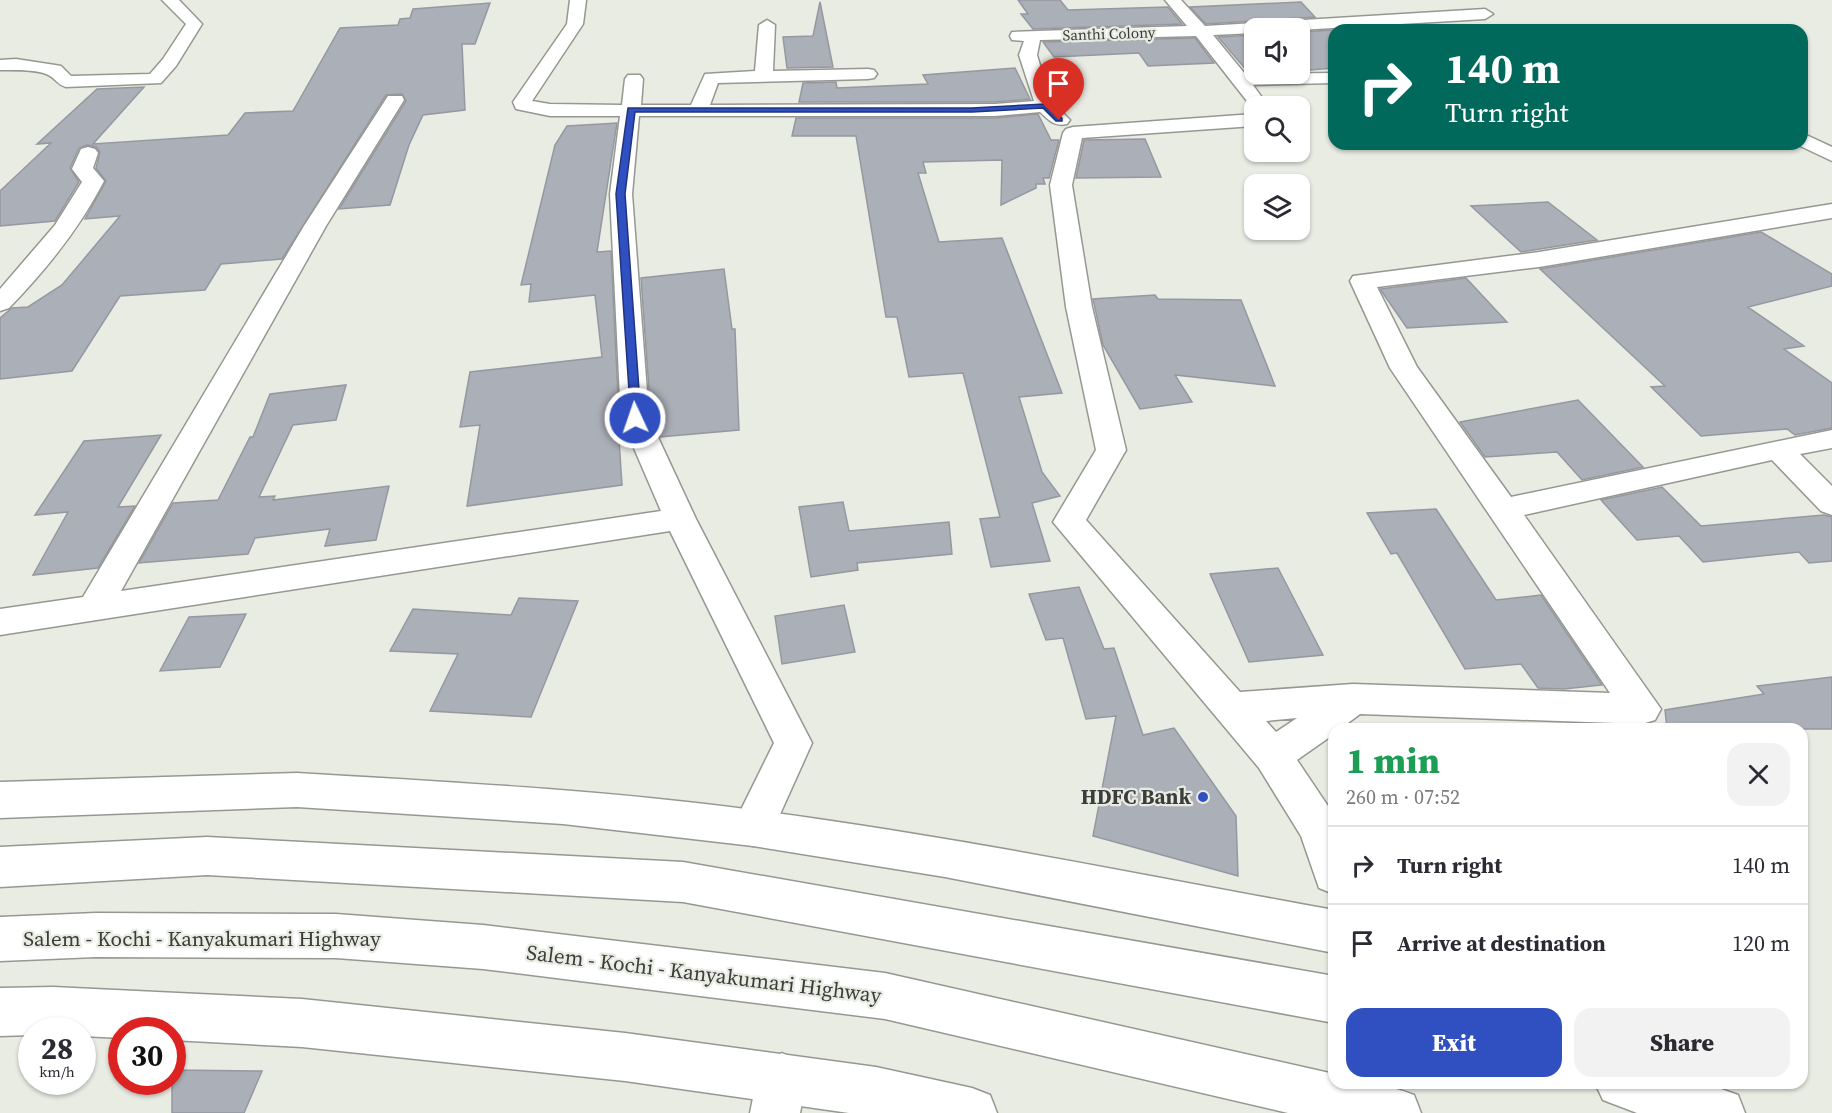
<!DOCTYPE html>
<html lang="en">
<head>
<meta charset="utf-8">
<style>
  :root { --surface:#fff; --page:#f2f2f3; --text:#2b2b33; --muted:#7c7c81; --line:#e1e1e2; --accent:#3050c1 }
  body { margin:0; font-family:"Source Serif 4",serif; background:var(--page); color:var(--text); height:100vh; display:flex; flex-direction:column; font-size:22px; white-space:nowrap }
  * { box-sizing:border-box; margin:0 }
  p { font-size:20px; color:var(--muted) }
  .icon { flex:none; width:33px; height:33px; fill:none; stroke:currentColor; stroke-width:2; stroke-linecap:round; stroke-linejoin:round }
  .map { position:relative; flex:1; overflow:hidden }
  .panel { position:absolute; left:1328px; top:723px; width:480px; height:366px; display:flex; flex-direction:column; background:var(--surface); border-radius:18px; box-shadow:0 2px 4px #0004 }
  .panel>* { flex:none }
  .banner { position:absolute; left:1328px; top:24px; width:480px; height:126px; border-radius:18px; box-shadow:0 2px 4px #0004; background:#00695c; color:#fff; overflow:hidden }
  .controls { position:absolute; left:1244px; top:18px; display:grid; gap:12px }
  .controls a { display:grid; place-items:center; width:66px; height:66px; border-radius:12px; background:var(--surface); box-shadow:0 2px 4px #0004; font-size:30px }
  .speed { position:absolute; left:18px; top:1017px; display:flex; gap:12px; font-size:30px; font-weight:700; text-align:center }
  .speed>* { display:grid; place-content:center; width:78px; height:78px; border-radius:50%; background:var(--surface); box-shadow:0 2px 4px #0004; line-height:1 }
  .speed small { font-size:15px; font-weight:400 }
  .speed .limit { border:9px solid #d22; background:#fff; color:#111 }
  .pin { position:absolute; display:grid; place-items:center; width:51px; height:51px; color:#fff; margin:-62px -26px; border-radius:50% 50% 50% 0; rotate:-45deg; box-shadow:0 0 6px #0007 }
  .pin .icon { rotate:45deg }
  .me { position:absolute; width:66px; margin:-33px; rotate:357deg; stroke-linejoin:round; filter:drop-shadow(0 0 4px #0008) }
  .turn { display:flex; align-items:center; gap:21px; height:126px; padding:0 18px; font-size:27px }
  .turn .icon { width:78px; height:78px; stroke-width:2.5 }
  .turn b { display:block; font-size:42px; line-height:51px }
  .round { display:grid; place-items:center; flex:none; width:63px; height:63px; border-radius:18px; background:var(--page) }
  .head { display:flex; align-items:center; justify-content:space-between; height:102px; padding:0 18px }
  h1 { font-size:36px; font-weight:800; line-height:45px; color:#1e9e55 }
  .cta { display:flex; gap:12px; margin-top:auto; padding:12px 18px }
  .cta a { flex:1; height:69px; border-radius:18px; background:var(--accent); color:#fff; font-size:24px; font-weight:800; line-height:69px; text-align:center }
  .cta a+a { background:var(--page); color:var(--text) }
  ul { padding:0; list-style:none }
  li { display:flex; align-items:center; gap:18px; height:78px; padding:0 18px; border-top:2px solid var(--line) }
  li div { flex:1 }
  li b { display:block; font-size:22px }
  li em { font-style:normal }
  .map>svg:first-child { display:block }
  .building { fill:#abafb7; stroke:#9598a0; stroke-width:1.5 }
  .lines { fill:none; stroke-linecap:round; stroke-linejoin:round }
  .street-casing { stroke:#959890; stroke-width:3 }
  .secondary-casing { stroke:#959890; stroke-width:3 }
  .highway-casing { stroke:#959890; stroke-width:3 }
  .street { fill:#fff; fill-rule:evenodd }
  .secondary { fill:#fff; fill-rule:evenodd }
  .highway { fill:#fff; fill-rule:evenodd }
  .route { fill:#3050c1; stroke:#1f347d; stroke-width:1.5 }
  .poi-dot { fill:#3050c1; stroke:#e8ece3; stroke-width:2 }
  .labels { text-anchor:middle; stroke-width:4.5; stroke-linejoin:round; paint-order:stroke }
  .far-street-label { font-size:15px; fill:#3c3d3a; stroke:#e8ece3 }
  .near-poi-label { font-size:21px; font-weight:bold; fill:#3c3d3a; stroke:#e8ece3; text-anchor:end }
  .near-street-label { font-size:21px; fill:#3c3d3a; stroke:#e8ece3 }
</style>
</head>
<body>
<div class="map">
<svg width="1832" height="1113" viewBox="0 0 1832 1113">
  <rect width="100%" height="100%" fill="#e8ece3"/>
  <path class="building" d="M 1018,0 L 1060,0 L 1068,10 L 1168,7 L 1182,24 L 1033,29 L 1021,14 L 1028,14 Z
    M 820,2 L 833,67 L 787,68 L 783,37 L 813,36 Z
    M 1301,2 L 1315,17 L 1206,24 L 1190,7 Z
    M 490,3 L 475,44 L 462,44 L 465,110 L 423,115 L 409,145 L 390,205 L 339,209 L 406,101 L 402,94 L 386,95 L 282,259 L 221,264 L 205,290 L 120,296 L 72,371 L 0,379 L 0,318 L 12,308 L 28,307 L 62,285 L 120,216 L 85,219 L 106,181 L 96,168 L 100,152 L 96,147 L 87,145 L 79,148 L 70,168 L 79,182 L 55,221 L 0,226 L 0,191 L 51,143 L 37,144 L 97,89 L 144,87 L 93,144 L 228,135 L 245,113 L 293,111 L 340,28 L 398,25 L 400,19 L 410,18 L 413,9 Z
    M 1334,30 L 1334,68 L 1299,71 L 1299,32 Z
    M 1254,35 L 1254,72 L 1248,72 L 1218,37 Z
    M 1195,38 L 1214,63 L 1148,66 L 1139,53 L 1054,57 L 1043,42 Z
    M 1015,68 L 1030,99 L 995,102 L 799,102 L 803,83 L 836,82 L 837,88 L 928,84 L 923,75 Z
    M 1038,114 L 1051,140 L 1059,140 L 1049,178 L 1043,178 L 1045,184 L 1036,184 L 1036,188 L 1001,205 L 1002,160 L 923,162 L 926,173 L 918,173 L 939,242 L 1002,238 L 1062,393 L 1019,397 L 1042,472 L 1060,496 L 1032,503 L 1050,561 L 991,567 L 980,519 L 1000,517 L 963,373 L 909,377 L 897,317 L 886,317 L 856,136 L 792,136 L 796,118 L 995,118 Z
    M 617,123 L 597,252 L 611,251 L 619,418 L 628,439 L 619,440 L 622,485 L 467,506 L 480,425 L 460,427 L 470,372 L 602,357 L 595,295 L 529,302 L 531,284 L 521,285 L 555,145 L 567,126 Z
    M 1145,139 L 1161,177 L 1076,178 L 1084,140 Z
    M 1548,202 L 1597,240 L 1521,252 L 1471,206 Z
    M 1761,232 L 1832,274 L 1832,286 L 1748,307 L 1804,346 L 1784,349 L 1832,383 L 1832,428 L 1795,435 L 1787,429 L 1701,436 L 1651,387 L 1665,386 L 1540,269 Z
    M 724,269 L 732,329 L 735,329 L 739,430 L 660,437 L 651,417 L 641,278 Z
    M 1466,278 L 1507,322 L 1407,328 L 1380,289 Z
    M 1155,295 L 1158,299 L 1241,300 L 1275,386 L 1175,375 L 1192,402 L 1140,409 L 1103,345 L 1093,299 Z
    M 346,385 L 336,420 L 293,425 L 259,497 L 275,496 L 273,500 L 389,486 L 376,540 L 325,546 L 330,529 L 255,538 L 248,554 L 139,563 L 173,503 L 218,500 L 250,437 L 253,437 L 270,394 Z
    M 1578,400 L 1643,467 L 1582,480 L 1557,452 L 1485,457 L 1460,422 Z
    M 161,435 L 118,507 L 135,506 L 98,568 L 33,575 L 68,512 L 35,515 L 84,441 Z
    M 1662,487 L 1701,526 L 1824,515 L 1832,517 L 1832,561 L 1809,563 L 1799,552 L 1703,562 L 1679,536 L 1637,540 L 1601,500 Z
    M 843,502 L 849,531 L 949,522 L 952,554 L 857,563 L 858,570 L 811,577 L 799,507 Z
    M 1436,509 L 1496,600 L 1541,595 L 1602,685 L 1564,689 L 1538,688 L 1521,664 L 1465,669 L 1397,553 L 1391,554 L 1367,513 Z
    M 1278,568 L 1323,655 L 1249,662 L 1210,574 Z
    M 1079,587 L 1104,649 L 1114,648 L 1143,735 L 1174,728 L 1236,816 L 1238,876 L 1093,836 L 1116,716 L 1086,719 L 1063,638 L 1046,640 L 1029,594 Z
    M 519,598 L 578,601 L 531,717 L 430,711 L 458,654 L 390,651 L 413,609 L 511,615 Z
    M 844,605 L 855,652 L 782,664 L 775,616 Z
    M 246,614 L 220,667 L 160,671 L 189,617 Z
    M 1832,677 L 1832,729 L 1667,729 L 1665,710 L 1764,694 L 1757,686 Z
    M 172,1070 L 262,1071 L 244,1113 L 172,1113 Z"/>
  <g class="lines">
    <defs>
      <path id="street" d="M 162,0 L 179,0 L 202,24 L 176,66 L 161,83 L 66,87 C 58,85 57,80 50,76 C 41,69 12,70 0,70 L 0,60 L 16,59 L 55,65 L 61,66 L 71,76 L 150,74 L 163,59 L 186,24 Z
        M 570,0 L 586,0 L 583,24 L 532,101 L 550,104 L 622,105 L 625,79 L 628,75 L 640,75 L 643,79 L 641,105 L 691,105 L 705,74 L 755,71 L 759,25 L 767,20 L 775,25 L 773,71 L 868,69 L 874,70 L 877,74 L 874,78 L 868,79 L 718,83 L 710,105 L 995,104 L 1034,101 L 1019,55 L 1024,41 L 1012,40 L 1010,36 L 1012,32 L 1187,26 L 1165,0 L 1181,0 L 1205,26 L 1485,9 L 1493,14 L 1485,19 L 1299,30 L 1254,28 L 1254,33 L 1213,35 L 1245,74 L 1334,73 L 1334,83 L 1253,85 L 1268,106 L 1254,106 L 1254,110 L 1196,36 L 1040,40 L 1037,55 L 1044,79 L 1054,104 L 1070,120 L 1067,124 C 1054,127 1049,120 1040,112 L 995,116 L 639,116 L 632,194 L 649,418 L 696,519 L 812,743 L 768,841 L 753,846 L 738,841 L 732,828 L 774,743 L 670,531 L 0,635 L 0,609 L 83,597 L 304,226 L 388,96 L 402,96 L 404,100 L 326,226 L 121,591 L 661,511 L 621,418 L 610,194 L 620,116 L 550,116 L 516,109 L 513,102 L 567,24 Z
        M 1254,114 L 1254,126 L 1082,138 L 1072,185 L 1092,307 L 1126,450 L 1086,520 L 1240,692 L 1353,684 L 1610,693 L 1390,368 L 1350,281 L 1353,276 L 1539,252 L 1832,204 L 1832,218 L 1539,267 L 1377,287 L 1417,367 L 1511,497 L 1832,430 L 1832,448 L 1800,454 L 1832,486 L 1832,515 L 1821,511 L 1772,460 L 1524,515 L 1661,709 L 1655,720 L 1642,724 L 1360,714 L 1340,729 L 1334,729 L 1334,734 L 1297,760 L 1334,815 L 1334,894 L 1319,888 L 1301,836 L 1259,768 L 1053,522 L 1096,450 L 1066,307 L 1050,185 L 1063,133 L 1066,129 L 1073,127 ZM 1297,718 L 1276,732 L 1266,721 Z
        M 1802,133 L 1832,147 L 1832,161 L 1796,144 L 1802,144 Z
        M 88,147 L 95,149 L 98,153 L 93,168 L 104,181 C 79,229 46,270 9,308 L 0,311 L 0,289 L 55,225 L 82,182 L 72,169 L 81,149 Z
        M 782,1053 L 799,1061 L 807,1078 L 800,1113 L 750,1113 L 757,1078 L 765,1061 Z"/>
      <path id="secondary" d="M 297,773 C 449,782 602,790 753,810 C 948,835 1140,875 1334,910 L 1334,953 L 945,877 L 753,846 L 563,824 L 297,807 L 0,818 L 0,782 Z
        M 53,987 L 302,999 L 625,1033 L 876,1067 L 972,1088 L 990,1095 L 997,1113 L 849,1113 L 625,1081 L 302,1047 L 172,1040 L 172,1030 L 122,1030 L 122,1038 L 82,1036 L 82,1030 L 32,1030 L 32,1035 L 0,1036 L 0,988 Z"/>
      <path id="highway" d="M 207,837 L 683,862 L 1334,976 L 1334,1023 L 683,902 L 207,875 L 0,887 L 0,847 Z
        M 96,913 L 336,914 L 483,925 L 885,973 L 1334,1074 L 1334,1083 C 1363,1083 1387,1084 1414,1095 L 1421,1113 L 1288,1113 L 885,1019 L 483,969 L 336,958 L 96,957 L 0,961 L 0,917 Z
        M 1595,1083 L 1704,1083 L 1738,1095 L 1745,1113 L 1637,1113 L 1603,1100 Z"/>
    </defs>
    <use href="#street" class="street-casing"/>
    <use href="#secondary" class="secondary-casing"/>
    <use href="#highway" class="highway-casing"/>
    <use href="#street" class="street"/>
    <use href="#secondary" class="secondary"/>
    <use href="#highway" class="highway"/>
  </g>
  <path class="route" d="M 1045,104 L 1062,118 L 1062,121 L 1056,121 L 1043,108 L 972,112 L 635,112 L 625,194 L 641,418 L 635,422 L 631,421 L 616,194 L 628,108 L 972,108 Z"/>
  <circle class="poi-dot" cx="1203" cy="797" r="6"/>
  <g class="labels">
    <g class="far-street-label">
      <text transform="translate(1109 34) rotate(-2)" y="5">Santhi Colony</text>
    </g>
    <g class="near-poi-label">
      <text x="1191" y="804">HDFC Bank</text>
    </g>
    <g class="near-street-label">
      <text x="202" y="946">Salem - Kochi - Kanyakumari Highway</text>
      <text transform="translate(704 974) rotate(7)" y="7">Salem - Kochi - Kanyakumari Highway</text>
    </g>
  </g>
</svg>
<div class="controls">
<a><svg class="icon" aria-label="sound" viewBox="0 0 24 24"><path d="M4 9h4l5-4v14l-5-4H4zM17 9q2 3 0 6"/></svg></a>
<a><svg class="icon" aria-label="search" viewBox="0 0 24 24"><circle cx="10" cy="10" r="6"/><path d="M15 15l6 6"/></svg></a>
<a><svg class="icon" aria-label="layers" viewBox="0 0 24 24"><path d="M12 4l9 5-9 5-9-5zM3 14l9 5 9-5"/></svg></a>
</div>
<div class="speed"><div>28<small>km/h</small></div><div class="limit">30</div></div>
<div class="pin" style="left:1059px;top:120px;background:#d93025"><svg class="icon" aria-label="arrive" viewBox="0 0 24 24"><path d="M6 21V4h12l-3 4 3 4H6"/></svg></div>
<svg class="me" style="left:635px;top:418px" viewBox="-20 -20 40 40"><circle r="17" fill="#3050c1" stroke="#fff" stroke-width="3"/><path d="M0-11L8 9 0 5-8 9z" fill="#fff"/></svg>
<div class="banner">
<div class="turn"><svg class="icon" aria-label="right" viewBox="0 0 24 24"><path d="M7 20v-9h11M14 6l5 5-5 5"/></svg><div><b>140 m</b>Turn right</div></div>
</div>
<section class="panel">
<div class="head"><div><h1>1 min</h1><p>260 m · 07:52</p></div><a class="round"><svg class="icon" aria-label="close" viewBox="0 0 24 24"><path d="M6 6l12 12M18 6L6 18"/></svg></a></div>
<ul>
<li><svg class="icon" aria-label="right" viewBox="0 0 24 24"><path d="M7 20v-9h11M14 6l5 5-5 5"/></svg><div><b>Turn right</b></div><em>140 m</em></li>
<li><svg class="icon" aria-label="arrive" viewBox="0 0 24 24"><path d="M6 21V4h12l-3 4 3 4H6"/></svg><div><b>Arrive at destination</b></div><em>120 m</em></li>
</ul>
<div class="cta"><a>Exit</a><a>Share</a></div>
</section>
</div>
</body>
</html>
